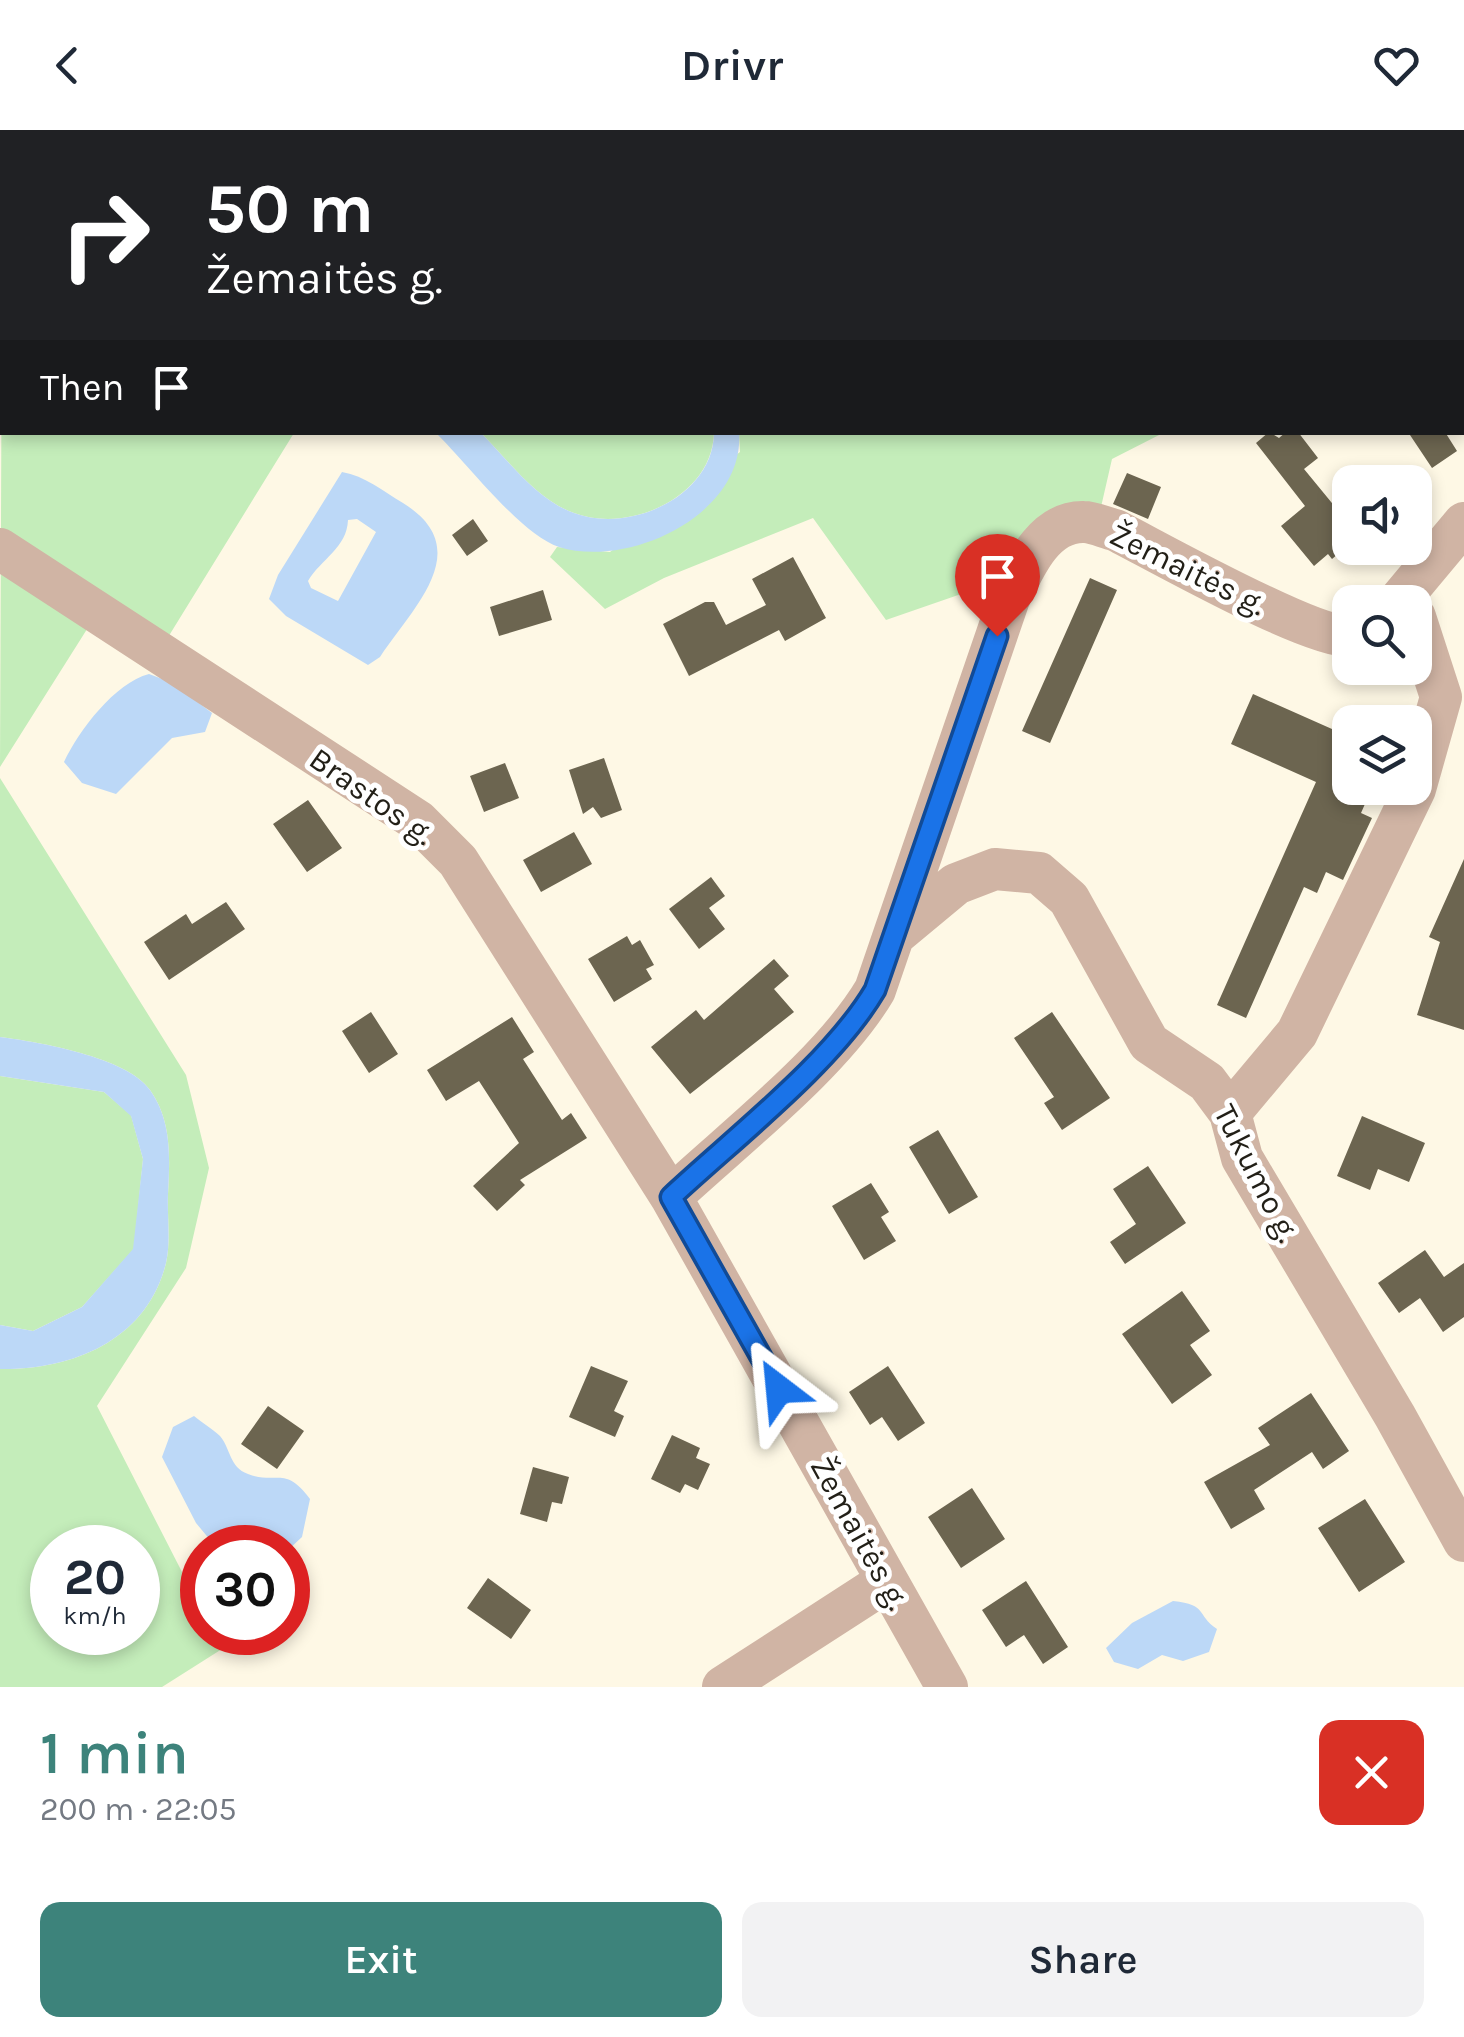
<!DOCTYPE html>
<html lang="en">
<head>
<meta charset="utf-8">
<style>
  :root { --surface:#fff; --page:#f2f2f3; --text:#1f2937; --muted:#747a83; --accent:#3d837b }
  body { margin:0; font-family:Karla,sans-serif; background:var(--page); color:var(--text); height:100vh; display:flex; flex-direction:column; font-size:38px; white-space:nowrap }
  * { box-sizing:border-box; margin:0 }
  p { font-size:32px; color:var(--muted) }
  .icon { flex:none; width:55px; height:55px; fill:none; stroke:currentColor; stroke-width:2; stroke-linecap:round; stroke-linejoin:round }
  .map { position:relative; height:1557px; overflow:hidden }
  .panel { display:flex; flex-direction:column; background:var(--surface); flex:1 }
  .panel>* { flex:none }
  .guide { position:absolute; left:0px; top:0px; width:1465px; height:305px; box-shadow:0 5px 15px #0003; background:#202124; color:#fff; overflow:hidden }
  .controls { position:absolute; left:1332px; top:335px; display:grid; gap:20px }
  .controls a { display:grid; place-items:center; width:100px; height:100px; border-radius:20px; background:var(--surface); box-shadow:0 5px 15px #0003; font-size:50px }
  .speed { position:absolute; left:30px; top:1395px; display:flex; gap:20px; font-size:50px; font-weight:700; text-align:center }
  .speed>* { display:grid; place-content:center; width:130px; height:130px; border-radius:50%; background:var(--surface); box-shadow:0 5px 15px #0003; line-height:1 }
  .speed small { font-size:25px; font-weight:400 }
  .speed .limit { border:15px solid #d22; background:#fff; color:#111 }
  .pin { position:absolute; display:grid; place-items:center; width:85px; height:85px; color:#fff; margin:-102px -42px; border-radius:50% 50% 50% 0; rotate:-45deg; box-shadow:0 0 10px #0007 }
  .pin .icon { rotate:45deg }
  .me { position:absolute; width:110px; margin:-55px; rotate:331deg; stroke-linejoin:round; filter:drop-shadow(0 0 8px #0008) }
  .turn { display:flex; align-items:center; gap:35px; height:210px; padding:0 40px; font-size:45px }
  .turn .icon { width:130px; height:130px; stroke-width:2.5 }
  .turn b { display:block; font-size:70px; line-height:85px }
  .then { display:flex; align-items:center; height:95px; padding:0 40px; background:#0003; gap:20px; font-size:38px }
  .round { display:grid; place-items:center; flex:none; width:105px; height:105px; border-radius:20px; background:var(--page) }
  .head { display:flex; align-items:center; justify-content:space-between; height:170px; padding:0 40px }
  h1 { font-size:60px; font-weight:600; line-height:75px; color:var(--accent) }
  .button { display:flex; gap:20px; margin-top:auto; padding:20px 40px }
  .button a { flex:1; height:115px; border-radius:20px; background:var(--accent); color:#fff; font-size:40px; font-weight:600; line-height:115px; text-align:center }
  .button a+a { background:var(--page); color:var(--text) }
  header { display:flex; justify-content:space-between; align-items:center; height:130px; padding:0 40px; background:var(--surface); font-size:45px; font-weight:600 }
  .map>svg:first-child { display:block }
  .green { fill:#c4edba; fill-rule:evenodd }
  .water { fill:#bcd8f7; fill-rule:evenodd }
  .building { fill:#6c6550 }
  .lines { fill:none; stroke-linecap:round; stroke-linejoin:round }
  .minor { stroke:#d0b4a4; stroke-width:42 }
  .route-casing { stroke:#114b97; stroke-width:25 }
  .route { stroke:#1a73e8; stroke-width:18 }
  .labels { text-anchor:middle; stroke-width:10; stroke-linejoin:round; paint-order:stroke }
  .street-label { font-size:32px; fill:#221f17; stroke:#fff }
</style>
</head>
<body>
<header><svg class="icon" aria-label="back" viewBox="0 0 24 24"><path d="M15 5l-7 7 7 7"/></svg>Drivr<svg class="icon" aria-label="heart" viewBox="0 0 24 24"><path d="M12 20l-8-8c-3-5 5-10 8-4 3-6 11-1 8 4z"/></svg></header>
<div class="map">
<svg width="1464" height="1557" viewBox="0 0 1464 1557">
  <rect width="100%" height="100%" fill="#fef8e5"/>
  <path class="green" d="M 2,146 L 2,302 L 294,303 L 162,517 L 101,477 L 0,637 Z
    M 714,302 C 713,367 629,404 574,383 C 537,370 508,330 481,303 Z
    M 739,303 L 1163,303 L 1112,329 L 1101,377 L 1039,403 L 990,454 L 886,490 L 813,388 L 664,448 L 605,479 L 550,427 L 557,417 L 610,422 L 740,322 Z
    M 0,648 L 186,945 L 209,1038 L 186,1138 L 97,1276 L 202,1481 L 202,1502 L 214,1503 L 222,1519 L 162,1557 L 0,1557 L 0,1239 C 73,1240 147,1210 166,1133 C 171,1111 167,1086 168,1064 C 170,1028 172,991 150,960 C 127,927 38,912 0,907 ZM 52,1418 L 138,1418 L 138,1502 L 52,1502 Z
    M 0,946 L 104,962 L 131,985 L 143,1029 L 134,1119 L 82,1177 L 33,1201 L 0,1195 Z"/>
  <path class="water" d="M 436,303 L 481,303 C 508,330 537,370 574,383 C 629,404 713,367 714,303 L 739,303 C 745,384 629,439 559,417 C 521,405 466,332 436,303 Z
    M 342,342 C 365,346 383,361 403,373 C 477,419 414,476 380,527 L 368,535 L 286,486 L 269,469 L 278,445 ZM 357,389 L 376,402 L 338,471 L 311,458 L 308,451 C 321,429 347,418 348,390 Z
    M 149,544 L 173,553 L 212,583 L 205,602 L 172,608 L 116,664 L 82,653 L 64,632 C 79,600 115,553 149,544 Z
    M 0,907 C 38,912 127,927 150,960 C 172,991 170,1028 168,1064 C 167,1086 171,1111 166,1133 C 147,1210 73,1240 0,1239 L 0,1195 L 33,1201 L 82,1177 L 133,1119 L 143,1029 L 131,986 L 104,962 L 0,946 Z
    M 194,1286 C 202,1293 213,1299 220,1306 C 231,1319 229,1337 248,1344 C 277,1355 285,1335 310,1369 L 302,1407 L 288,1420 L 216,1417 L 196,1393 L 162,1327 L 173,1297 Z
    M 1173,1471 C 1209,1475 1195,1484 1217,1499 L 1209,1522 L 1183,1531 L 1162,1525 L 1138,1539 L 1114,1532 L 1106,1518 L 1132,1493 Z"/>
  <path class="building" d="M 1269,302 L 1279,308 L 1286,302 L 1298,302 L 1318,328 L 1304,339 L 1350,395 L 1350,414 L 1332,429 L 1328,424 L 1314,436 L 1281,396 L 1305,376 L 1256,313 Z
    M 1408,302 L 1445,302 L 1457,321 L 1432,338 Z
    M 1127,343 L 1161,357 L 1148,389 L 1113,374 Z
    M 473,389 L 488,411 L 467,426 L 452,405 Z
    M 793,427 L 826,488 L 785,511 L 779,500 L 689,546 L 663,494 L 705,472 L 714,472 L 726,495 L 766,475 L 752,449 Z
    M 1090,448 L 1117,460 L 1050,613 L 1022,601 Z
    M 543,460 L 552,490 L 499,506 L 490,477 Z
    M 1253,564 L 1350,607 L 1350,658 L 1372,658 L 1361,683 L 1372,688 L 1343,750 L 1326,742 L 1317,763 L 1304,757 L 1246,888 L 1217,875 L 1316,652 L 1231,614 Z
    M 604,628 L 622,680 L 601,688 L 593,677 L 583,684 L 569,640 Z
    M 505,633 L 519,668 L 484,682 L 470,646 Z
    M 308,670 L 342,718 L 307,742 L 273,694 Z
    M 574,702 L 592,734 L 541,762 L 523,730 Z
    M 1464,729 L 1464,900 L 1417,885 L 1440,812 L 1429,807 Z
    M 711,747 L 725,766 L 709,778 L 725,799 L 699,819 L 669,779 Z
    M 226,772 L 245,799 L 169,850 L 144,812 L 186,784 L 192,794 Z
    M 627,806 L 632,815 L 640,810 L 654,835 L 646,839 L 652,849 L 614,872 L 588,829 Z
    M 774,829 L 789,846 L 774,859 L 794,882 L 690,964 L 651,917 L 696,880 L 704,890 Z
    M 371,882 L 398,924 L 369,943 L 342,901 Z
    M 1052,882 L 1110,968 L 1062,1000 L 1044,973 L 1054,967 L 1014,908 Z
    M 512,887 L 534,922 L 523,929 L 562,990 L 571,983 L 587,1008 L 520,1050 L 525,1055 L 497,1081 L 473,1056 L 519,1013 L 479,951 L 446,971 L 427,940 Z
    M 1362,986 L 1425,1013 L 1409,1052 L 1378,1039 L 1370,1060 L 1337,1046 Z
    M 938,1000 L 978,1067 L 949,1084 L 909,1017 Z
    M 1148,1036 L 1186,1093 L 1125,1134 L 1110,1112 L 1136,1094 L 1113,1059 Z
    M 871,1053 L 889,1082 L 881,1087 L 896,1111 L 864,1130 L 832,1076 Z
    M 1425,1120 L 1444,1147 L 1464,1133 L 1464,1187 L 1443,1202 L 1420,1168 L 1399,1183 L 1378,1153 Z
    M 1182,1161 L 1210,1201 L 1190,1215 L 1212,1245 L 1172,1274 L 1122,1204 Z
    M 591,1236 L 628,1251 L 614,1281 L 624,1286 L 615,1307 L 569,1287 Z
    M 888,1236 L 925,1293 L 898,1311 L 882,1287 L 870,1295 L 849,1262 Z
    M 1311,1263 L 1349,1321 L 1323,1339 L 1312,1322 L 1254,1360 L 1265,1379 L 1231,1399 L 1204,1352 L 1270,1315 L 1258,1298 Z
    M 268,1276 L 304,1301 L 277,1339 L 241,1314 Z
    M 672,1305 L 700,1318 L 696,1328 L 710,1334 L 698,1360 L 685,1354 L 680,1363 L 651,1349 Z
    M 533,1337 L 569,1347 L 562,1374 L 552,1372 L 547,1392 L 520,1384 Z
    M 972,1358 L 1005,1409 L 961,1438 L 928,1387 Z
    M 1365,1369 L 1405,1432 L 1359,1462 L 1318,1398 Z
    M 488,1448 L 531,1480 L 511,1509 L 467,1478 Z
    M 1026,1451 L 1068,1517 L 1043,1534 L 1024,1505 L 1006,1517 L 982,1480 Z"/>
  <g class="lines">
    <path class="minor" d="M 0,419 L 418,691 L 458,731 L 671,1067
      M 1398,472 L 1464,393
      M 897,803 L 956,754 L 995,739 L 1039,743 L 1069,769 L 1149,913 L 1207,952 L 1230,983 L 1242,1028 L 1395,1286 L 1464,1411
      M 1230,983 L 1297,903 L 1415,659 L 1441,567 L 1415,487
      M 723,1557 L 887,1451
      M 947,1557 L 671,1067 C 734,1008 832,933 875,860 L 1009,469 C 1024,438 1043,391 1084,392 C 1093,392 1106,398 1115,400 C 1158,422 1312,509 1350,506"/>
  </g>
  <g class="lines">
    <defs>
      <path id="route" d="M 779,1259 L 671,1067 C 734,1008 832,933 875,860 L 997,506"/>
    </defs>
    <use href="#route" class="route-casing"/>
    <use href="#route" class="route"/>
  </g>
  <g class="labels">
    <g class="street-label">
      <text transform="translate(1188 439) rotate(26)" y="11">Žemaitės g.</text>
      <text transform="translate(372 666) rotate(35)" y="11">Brastos g.</text>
      <text transform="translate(1257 1043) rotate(63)" y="11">Tukumo g.</text>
      <text transform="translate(860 1403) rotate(61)" y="11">Žemaitės g.</text>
    </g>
  </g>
</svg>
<div class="controls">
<a><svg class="icon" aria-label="sound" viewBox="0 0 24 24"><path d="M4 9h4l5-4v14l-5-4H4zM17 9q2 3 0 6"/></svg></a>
<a><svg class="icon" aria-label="search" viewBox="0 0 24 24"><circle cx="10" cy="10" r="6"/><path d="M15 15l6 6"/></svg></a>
<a><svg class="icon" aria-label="layers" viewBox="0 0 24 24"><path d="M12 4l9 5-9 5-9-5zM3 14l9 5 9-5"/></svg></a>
</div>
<div class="speed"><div>20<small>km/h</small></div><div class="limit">30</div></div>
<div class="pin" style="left:997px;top:506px;background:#d93025"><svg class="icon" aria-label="arrive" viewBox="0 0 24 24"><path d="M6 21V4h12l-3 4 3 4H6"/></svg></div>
<svg class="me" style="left:779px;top:1259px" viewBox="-20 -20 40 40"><path d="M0-17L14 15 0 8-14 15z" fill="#1a73e8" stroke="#fff" stroke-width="4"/></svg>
<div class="guide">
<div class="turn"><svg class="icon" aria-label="right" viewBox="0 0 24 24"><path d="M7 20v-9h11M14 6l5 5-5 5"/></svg><div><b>50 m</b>Žemaitės g.</div></div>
<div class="then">Then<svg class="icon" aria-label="arrive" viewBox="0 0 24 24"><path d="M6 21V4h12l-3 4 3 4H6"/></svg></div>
</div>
</div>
<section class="panel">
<div class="head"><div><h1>1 min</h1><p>200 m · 22:05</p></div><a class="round" style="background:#d93025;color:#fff"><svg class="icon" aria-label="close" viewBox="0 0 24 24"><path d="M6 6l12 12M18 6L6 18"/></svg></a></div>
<div class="button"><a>Exit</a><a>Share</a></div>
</section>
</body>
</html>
